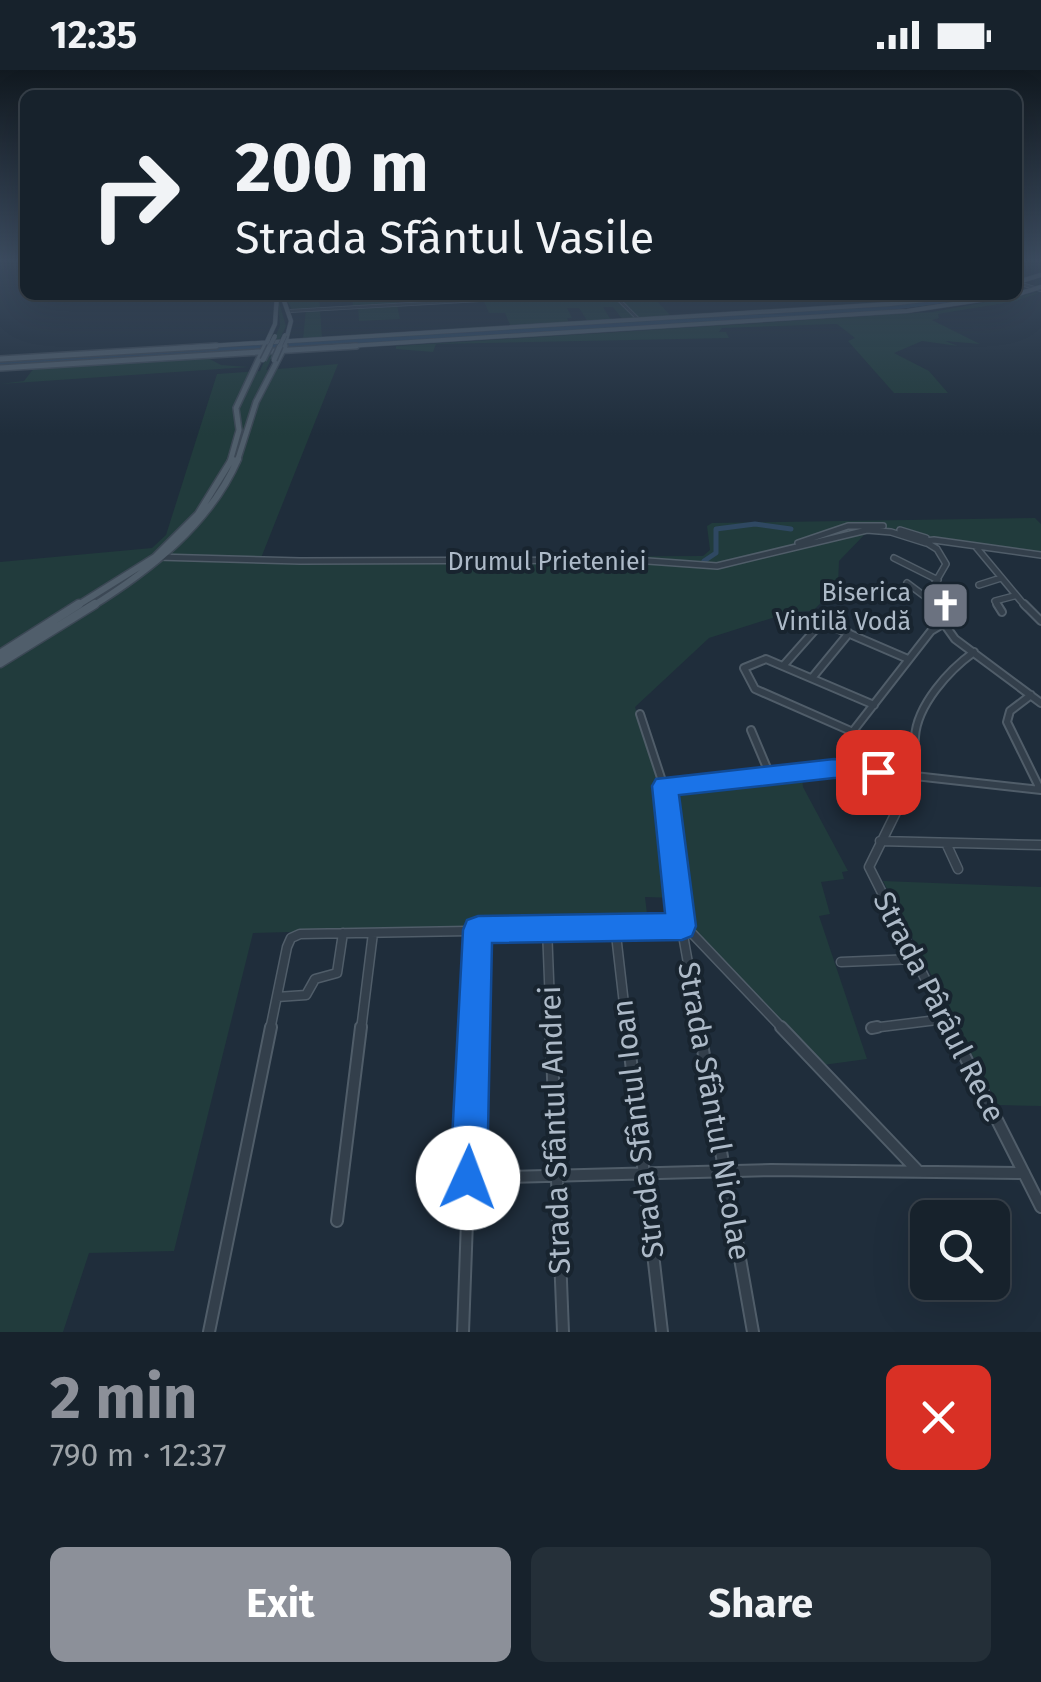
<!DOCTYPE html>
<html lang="en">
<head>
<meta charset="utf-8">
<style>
  :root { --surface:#17222c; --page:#242f38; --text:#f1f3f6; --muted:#9ea4a9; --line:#363f48; --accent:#8c9099 }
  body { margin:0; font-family:"Fira Sans",sans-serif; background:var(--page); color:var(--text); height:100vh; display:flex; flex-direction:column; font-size:38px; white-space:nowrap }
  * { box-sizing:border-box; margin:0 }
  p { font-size:32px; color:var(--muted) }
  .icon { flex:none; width:55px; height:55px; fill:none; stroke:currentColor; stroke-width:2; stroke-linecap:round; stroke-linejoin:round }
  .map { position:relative; height:1262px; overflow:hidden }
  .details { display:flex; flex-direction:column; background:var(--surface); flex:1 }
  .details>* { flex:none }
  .guide { position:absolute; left:20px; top:20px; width:1002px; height:210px; border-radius:15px; box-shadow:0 10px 40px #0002,0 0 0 2px var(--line); background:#17222c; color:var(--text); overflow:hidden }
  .buttons { position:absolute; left:910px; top:1130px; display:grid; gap:20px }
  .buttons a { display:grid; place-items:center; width:100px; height:100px; border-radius:15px; background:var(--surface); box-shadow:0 10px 40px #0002,0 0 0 2px var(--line); font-size:50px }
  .pin { position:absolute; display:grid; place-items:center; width:85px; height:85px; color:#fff; margin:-42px; border-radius:20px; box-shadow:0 5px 15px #0006 }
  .me { position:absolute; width:110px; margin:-55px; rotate:2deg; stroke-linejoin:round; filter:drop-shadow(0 0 8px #0008) }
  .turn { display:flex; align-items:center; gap:35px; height:210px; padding:0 50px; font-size:45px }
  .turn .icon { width:130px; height:130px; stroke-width:2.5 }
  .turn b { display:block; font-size:70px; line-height:85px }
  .round { display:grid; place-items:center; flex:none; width:105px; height:105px; border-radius:15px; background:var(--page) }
  .summary { display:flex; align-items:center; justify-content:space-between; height:170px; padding:0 50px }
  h1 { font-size:60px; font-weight:700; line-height:75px; color:var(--accent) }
  .cta { display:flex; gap:20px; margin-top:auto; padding:20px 50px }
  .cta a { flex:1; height:115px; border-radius:15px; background:var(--accent); color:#fff; font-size:40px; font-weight:700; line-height:115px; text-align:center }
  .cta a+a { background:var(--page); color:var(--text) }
  .status { display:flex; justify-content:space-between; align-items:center; height:70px; padding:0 50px; background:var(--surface); direction:ltr }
  .status svg { height:28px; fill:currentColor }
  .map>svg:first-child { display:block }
  .green { fill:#213b3c }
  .water { fill:#2f4862 }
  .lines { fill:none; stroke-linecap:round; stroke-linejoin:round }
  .canal { stroke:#2f4862; stroke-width:5 }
  .minor-far4-casing { stroke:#505d69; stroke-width:4 }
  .minor-far3-casing { stroke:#505d69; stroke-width:8 }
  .minor-far2-casing { stroke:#505d69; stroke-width:10 }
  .minor-far1-casing { stroke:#505d69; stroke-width:11 }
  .minor-casing { stroke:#505d69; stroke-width:14 }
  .major-far3-casing { stroke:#3c4855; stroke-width:5 }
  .major-far2-casing { stroke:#3c4855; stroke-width:8 }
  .major-far1-casing { stroke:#3c4855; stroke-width:9 }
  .major-casing { stroke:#3c4855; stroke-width:11 }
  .minor-far4 { stroke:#333f4b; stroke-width:2.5 }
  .minor-far3 { stroke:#333f4b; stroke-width:5 }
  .minor-far2 { stroke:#333f4b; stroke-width:6 }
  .minor-far1 { stroke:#333f4b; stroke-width:8 }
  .minor { stroke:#333f4b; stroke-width:10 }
  .major-far3 { stroke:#505e6b; stroke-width:4 }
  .major-far2 { stroke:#505e6b; stroke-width:5 }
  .major-far1 { stroke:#505e6b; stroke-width:6 }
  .major { stroke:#505e6b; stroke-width:8 }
  .major-bridge-far1-casing { stroke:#3c4855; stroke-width:5; stroke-linecap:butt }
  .major-bridge-casing { stroke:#3c4855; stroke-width:8; stroke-linecap:butt }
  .major-bridge-far1 { stroke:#505e6b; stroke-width:4 }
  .major-bridge { stroke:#505e6b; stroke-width:5 }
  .route { fill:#1a73e8; stroke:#114b97; stroke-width:2.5 }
  .labels { text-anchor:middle; stroke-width:8; stroke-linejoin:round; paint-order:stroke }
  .street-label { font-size:25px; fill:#adbac8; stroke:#18242f }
  .poi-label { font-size:25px; fill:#adbac8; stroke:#18242f; text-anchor:end }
  .near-street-label { font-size:30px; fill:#adbac8; stroke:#18242f }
</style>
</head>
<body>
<div class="status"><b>12:35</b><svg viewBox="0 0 49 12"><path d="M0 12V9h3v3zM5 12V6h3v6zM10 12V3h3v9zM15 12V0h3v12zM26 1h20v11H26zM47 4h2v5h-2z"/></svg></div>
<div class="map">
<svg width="1041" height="1262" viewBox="0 0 1041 1262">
  <rect width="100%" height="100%" fill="#1f2d3b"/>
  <path class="green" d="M 1041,222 L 1016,231 L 938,244 L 939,248 L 932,250 L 980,274 L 945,271 L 958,276 L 922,271 L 894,283 L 929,301 L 948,323 L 894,323 L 848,271 L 855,268 L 837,254 L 722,258 L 719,262 L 726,262 L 729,268 L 436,274 L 433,282 L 396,279 L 396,276 L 932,242 Z
    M 319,225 L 322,268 L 303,269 L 306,239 L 292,240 L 285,226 Z
    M 352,225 L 395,225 L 400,249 L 359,251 L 358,237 L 353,236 Z
    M 413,225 L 667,225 L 670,228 L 656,230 L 671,246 L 623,250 L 613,237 L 603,237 L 611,250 L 588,252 L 579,238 L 567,238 L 572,248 L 567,248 L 569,253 L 511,257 L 505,243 L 489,243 L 483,229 L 415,233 Z
    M 278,229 L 286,256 L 266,300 L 338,294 L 261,488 L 703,486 L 710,480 L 707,456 L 712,453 L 1035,448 L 1041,454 L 1041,484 L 927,468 L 928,476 L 887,463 L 866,463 L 839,491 L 838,515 L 813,541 L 791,542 L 709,568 L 635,637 L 663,720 L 674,828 L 645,827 L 648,852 L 253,863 L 174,1181 L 89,1183 L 63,1262 L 0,1262 L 0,492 L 152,478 L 166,465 L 217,304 L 260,301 L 280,256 Z
    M 206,287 L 221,295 L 249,297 L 0,314 L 24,311 L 34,298 Z
    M 802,707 L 803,717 L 848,801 L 842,802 L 844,809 L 821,812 L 830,844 L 819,846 L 867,989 L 823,995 L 684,848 L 672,722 Z
    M 883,811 L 1041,817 L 1041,1036 L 998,1035 Z"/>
  <path class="water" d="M 976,225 L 1004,225 L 886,241 L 0,297 L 0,290 L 884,236 Z"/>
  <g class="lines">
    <path class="canal" d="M 704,491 L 716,483 L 716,459 L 755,454 L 791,459"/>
    <defs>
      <path id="minor-far4" d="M 1018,213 L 1041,220
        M 614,225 L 639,250
        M 290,241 L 564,225"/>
      <path id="minor-far3" d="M 900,460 L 926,468
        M 934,470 L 1041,485
        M 798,473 L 848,456 L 883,456
        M 976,477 L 1026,537
        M 157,487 L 300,491 L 634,490 L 717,496 L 867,460 L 891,462 L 926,473
        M 894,488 L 938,510
        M 907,513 L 927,528
        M 979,515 L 1001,508
        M 931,537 L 928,525 L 946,494 L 937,479 L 924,471 L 934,470
        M 999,537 L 995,531 L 1014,526"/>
      <path id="minor-far2" d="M 930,534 L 955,569 L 1041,633
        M 997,534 L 1002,542
        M 1024,534 L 1041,551
        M 783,596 L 822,552 L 908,589
        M 812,608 L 849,563
        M 1031,625 L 1010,641 L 1007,652 L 1040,719
        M 874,635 L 766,589 L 744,598 L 755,619 L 853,662 L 909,702
        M 640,644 L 666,723
        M 751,660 L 770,705
        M 843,698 L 850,665 L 931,561 L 941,555
        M 665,716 L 843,698 L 1041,720
        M 906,723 C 916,703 913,689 915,667 C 917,635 949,600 974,582"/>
      <path id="minor-far1" d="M 665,720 L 676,826 L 700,960
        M 907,720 L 869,797 L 951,960
        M 880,771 L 1041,775
        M 946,773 L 958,799
        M 615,856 L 627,960
        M 547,858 L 551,960
        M 841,892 L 914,889
        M 277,927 L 306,925 L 315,909 L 337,903 L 343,863
        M 872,958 L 945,949
        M 270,960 L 287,877 L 291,868 L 300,864 L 686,857 L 784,960
        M 361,960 L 373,863
        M 473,960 L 477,859"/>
      <path id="minor" d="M 551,957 L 563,1262
        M 627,957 L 662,1262
        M 699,957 L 753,1262
        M 781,957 L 917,1100
        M 950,957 L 1041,1137
        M 872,958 L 877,957
        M 468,1108 L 771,1100 L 1024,1103
        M 337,1151 L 361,957
        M 209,1262 L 271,957
        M 463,1262 L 474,957"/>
      <path id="major-far3" d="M 1018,212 L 1041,205
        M 1018,224 L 1041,217
        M 282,225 L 291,251 L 284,278
        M 176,278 L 890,234 L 966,225
        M 264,278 L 275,254 L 277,225
        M 316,278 L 907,241 L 1013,225"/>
      <path id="major-far2" d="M 0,289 L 216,276
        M 0,298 L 356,276
        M 230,392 L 239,360 L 236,338 L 265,276
        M 237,392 L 256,332 L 285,276"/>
      <path id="major-far1" d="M 75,537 L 155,487 L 198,444 L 232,389
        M 91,537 C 149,501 210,454 238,389"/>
      <path id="major" d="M 0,584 L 79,534
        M 0,593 L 95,534"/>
    </defs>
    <use href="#minor-far4" class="minor-far4-casing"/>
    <use href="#minor-far3" class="minor-far3-casing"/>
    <use href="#minor-far2" class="minor-far2-casing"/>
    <use href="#minor-far1" class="minor-far1-casing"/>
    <use href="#minor" class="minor-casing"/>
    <use href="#major-far3" class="major-far3-casing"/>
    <use href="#major-far2" class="major-far2-casing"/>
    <use href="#major-far1" class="major-far1-casing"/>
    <use href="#major" class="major-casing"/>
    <use href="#minor-far4" class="minor-far4"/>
    <use href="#minor-far3" class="minor-far3"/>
    <use href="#minor-far2" class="minor-far2"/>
    <use href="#minor-far1" class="minor-far1"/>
    <use href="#minor" class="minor"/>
    <use href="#major-far3" class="major-far3"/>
    <use href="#major-far2" class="major-far2"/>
    <use href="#major-far1" class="major-far1"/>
    <use href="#major" class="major"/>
    <defs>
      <path id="major-bridge-far1" d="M 269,278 L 275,266
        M 279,278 L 285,265"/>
      <path id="major-bridge" d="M 263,290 L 270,276
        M 274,290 L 280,276"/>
    </defs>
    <use href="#major-bridge-far1" class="major-bridge-far1-casing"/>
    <use href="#major-bridge" class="major-bridge-casing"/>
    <use href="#major-bridge-far1" class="major-bridge-far1"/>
    <use href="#major-bridge" class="major-bridge"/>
  </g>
  <linearGradient id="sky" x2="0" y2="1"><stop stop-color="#111920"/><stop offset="0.52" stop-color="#3c4c60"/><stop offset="1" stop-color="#3c4c60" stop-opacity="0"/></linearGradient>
  <rect width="1041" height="365" fill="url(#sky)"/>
  <path class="route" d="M 834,689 L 887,695 L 891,702 L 887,708 L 834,708 L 679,725 L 696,856 L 692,866 L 682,870 L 492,873 L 487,1108 L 481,1121 L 468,1126 L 455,1121 L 450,1108 L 463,860 L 467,850 L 478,846 L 665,843 L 652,716 L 656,709 Z"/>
  <defs>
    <symbol id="church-square" viewBox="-11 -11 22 22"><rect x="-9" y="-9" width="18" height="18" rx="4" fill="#6b7280" stroke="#18242f"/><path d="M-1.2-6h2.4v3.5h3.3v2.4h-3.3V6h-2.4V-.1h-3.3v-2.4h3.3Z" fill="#fff"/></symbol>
  </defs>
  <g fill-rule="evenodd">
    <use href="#church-square" x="918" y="508" width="55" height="55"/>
  </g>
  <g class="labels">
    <g class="street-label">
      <text x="547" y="500">Drumul Prieteniei</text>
    </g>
    <g class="poi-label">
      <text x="911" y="531">Biserica<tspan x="911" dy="29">Vintilă Vodă</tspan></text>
    </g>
    <g class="near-street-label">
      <text transform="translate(939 937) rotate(63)" y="10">Strada Pârâul Rece</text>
      <text transform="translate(714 1041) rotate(80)" y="10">Strada Sfântul Nicolae</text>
      <text transform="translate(638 1059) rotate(-97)" y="10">Strada Sfântul Ioan</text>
      <text transform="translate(555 1060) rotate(-92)" y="10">Strada Sfântul Andrei</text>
    </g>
  </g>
</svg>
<div class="buttons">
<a><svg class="icon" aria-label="search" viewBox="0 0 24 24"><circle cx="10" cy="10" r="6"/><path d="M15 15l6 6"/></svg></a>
</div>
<div class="pin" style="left:878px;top:702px;background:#d93025"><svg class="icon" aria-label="arrive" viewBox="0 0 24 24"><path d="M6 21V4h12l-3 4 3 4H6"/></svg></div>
<svg class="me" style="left:468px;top:1108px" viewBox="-20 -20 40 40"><circle r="19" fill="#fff"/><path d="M0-13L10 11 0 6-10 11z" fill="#1a73e8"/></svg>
<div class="guide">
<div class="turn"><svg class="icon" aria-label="right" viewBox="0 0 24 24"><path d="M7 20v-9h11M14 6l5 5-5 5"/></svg><div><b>200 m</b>Strada Sfântul Vasile</div></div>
</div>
</div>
<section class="details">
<div class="summary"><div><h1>2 min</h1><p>790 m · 12:37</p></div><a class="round" style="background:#d93025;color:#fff"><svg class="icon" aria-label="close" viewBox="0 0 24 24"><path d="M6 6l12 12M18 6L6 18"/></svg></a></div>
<div class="cta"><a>Exit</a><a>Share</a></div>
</section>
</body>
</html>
